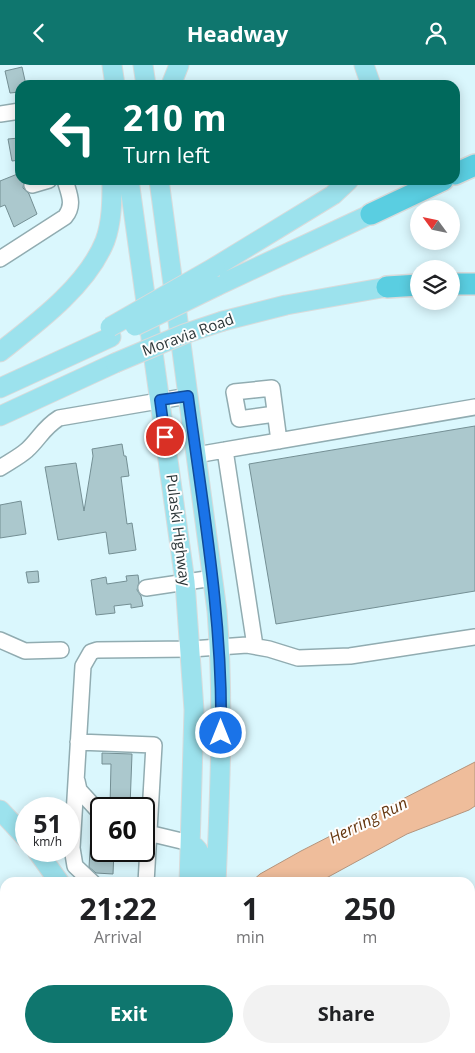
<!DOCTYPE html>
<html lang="en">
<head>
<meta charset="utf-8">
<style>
  :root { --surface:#fff; --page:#f2f2f2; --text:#202124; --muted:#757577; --accent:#0f766e }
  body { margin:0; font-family:"Open Sans",sans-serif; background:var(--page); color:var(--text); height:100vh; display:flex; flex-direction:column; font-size:19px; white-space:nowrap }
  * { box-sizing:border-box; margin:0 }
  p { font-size:16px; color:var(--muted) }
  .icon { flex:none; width:28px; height:28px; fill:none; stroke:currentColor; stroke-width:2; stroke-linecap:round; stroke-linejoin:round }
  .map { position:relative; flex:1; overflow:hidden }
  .details { position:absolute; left:0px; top:812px; width:475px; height:176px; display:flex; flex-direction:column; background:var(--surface); border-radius:15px 15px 0 0; box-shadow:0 2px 12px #0003 }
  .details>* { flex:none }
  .hud { position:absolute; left:15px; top:15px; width:445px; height:105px; border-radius:15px; box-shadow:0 2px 12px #0003; background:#00695c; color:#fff; overflow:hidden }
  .needle { width:32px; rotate:303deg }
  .controls { position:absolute; left:410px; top:135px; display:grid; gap:10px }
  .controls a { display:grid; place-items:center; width:50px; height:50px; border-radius:50%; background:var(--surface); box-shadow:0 2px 12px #0003; font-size:25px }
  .speed { position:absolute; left:15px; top:732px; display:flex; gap:10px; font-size:25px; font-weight:700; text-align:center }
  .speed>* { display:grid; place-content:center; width:65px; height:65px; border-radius:50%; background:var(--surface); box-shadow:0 2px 12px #0003; line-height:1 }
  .speed small { font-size:12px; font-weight:400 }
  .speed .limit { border:2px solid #111; border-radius:8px; background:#fff; color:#111 }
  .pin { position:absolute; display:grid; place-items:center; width:42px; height:42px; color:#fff; margin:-21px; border:2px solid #fff; border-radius:50%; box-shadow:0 1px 5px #0007 }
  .me { position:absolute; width:55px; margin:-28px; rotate:0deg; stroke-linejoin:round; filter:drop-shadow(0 0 4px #0008) }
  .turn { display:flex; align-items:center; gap:18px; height:105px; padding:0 25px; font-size:22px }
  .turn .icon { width:65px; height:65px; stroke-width:2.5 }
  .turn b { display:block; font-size:35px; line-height:42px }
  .eta { display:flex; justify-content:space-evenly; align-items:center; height:85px; text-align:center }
  .eta b { font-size:30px; font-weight:700; line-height:35px }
  .primary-button { display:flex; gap:10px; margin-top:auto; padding:10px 25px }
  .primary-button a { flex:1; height:58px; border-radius:30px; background:var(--accent); color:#fff; font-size:20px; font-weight:700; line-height:58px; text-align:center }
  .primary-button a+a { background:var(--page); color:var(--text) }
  header { display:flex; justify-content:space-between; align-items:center; height:65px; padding:0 25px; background:var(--accent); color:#fff; font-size:22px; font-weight:700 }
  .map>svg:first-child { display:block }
  .water { fill:#efbd9b; stroke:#b4947d }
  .building { fill:#abc8cd; stroke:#748f94 }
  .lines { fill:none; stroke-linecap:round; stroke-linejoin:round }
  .minor-casing { stroke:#91acb1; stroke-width:18 }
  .major-casing { stroke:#d9dbdb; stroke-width:21 }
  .highway-casing { stroke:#d9dbdb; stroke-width:24 }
  .minor { stroke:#fff; stroke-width:15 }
  .major { stroke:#9ce2ed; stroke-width:19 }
  .highway { stroke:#5acee1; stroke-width:21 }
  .major-bridge-casing { stroke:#d9dbdb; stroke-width:21; stroke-linecap:butt }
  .major-bridge { stroke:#9ce2ed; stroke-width:19 }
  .route-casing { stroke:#114b97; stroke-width:12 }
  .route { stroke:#1a73e8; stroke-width:9 }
  .labels { text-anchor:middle; stroke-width:4; stroke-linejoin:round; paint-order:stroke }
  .street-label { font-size:15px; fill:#2b3638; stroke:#fefefe }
  .water-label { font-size:16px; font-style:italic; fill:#663811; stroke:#fefefe }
</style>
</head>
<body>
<header><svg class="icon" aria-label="back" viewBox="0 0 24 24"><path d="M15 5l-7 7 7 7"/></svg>Headway<svg class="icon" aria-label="person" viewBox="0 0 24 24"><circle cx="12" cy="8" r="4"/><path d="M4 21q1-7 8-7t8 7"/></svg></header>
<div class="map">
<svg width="475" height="988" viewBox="0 0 475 988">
  <rect width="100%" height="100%" fill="#daf7fd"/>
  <path class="water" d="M 475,697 L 475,741 L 469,745 L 407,769 L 319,817 L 251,817 L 260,809 L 301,786 Z
    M 34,984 L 99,984 L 90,988 L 27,988 Z"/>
  <path class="building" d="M 22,2 L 26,20 L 20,20 L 20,27 L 10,28 L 5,6 Z
    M 19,73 L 20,95 L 12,96 L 8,74 Z
    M 20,108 L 20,115 L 24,116 L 23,123 L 29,129 L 37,149 L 14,162 L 5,140 L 0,142 L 0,116 Z
    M 475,361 L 475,526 L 276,559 L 249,399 Z
    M 122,379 L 124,391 L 126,391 L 129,411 L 121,412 L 127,459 L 132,458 L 136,485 L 109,489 L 106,467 L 58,475 L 45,402 L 76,398 L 84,446 L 93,391 L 92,384 Z
    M 21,436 L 26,469 L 0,473 L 0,440 Z
    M 38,506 L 39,517 L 28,518 L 26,507 Z
    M 138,510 L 139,517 L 137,525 L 141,531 L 143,541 L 131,543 L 131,539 L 114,541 L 115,548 L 96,550 L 91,515 L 106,512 L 107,519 L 127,516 L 126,511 Z
    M 102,688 L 132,689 L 130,742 L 110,741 L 111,699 L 102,699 Z
    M 91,770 L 101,771 L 101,786 L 114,786 L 113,809 L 96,808 L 89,802 Z"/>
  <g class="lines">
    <defs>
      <path id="minor" d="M 0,49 L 20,46
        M 32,120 L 49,115
        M 0,194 L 65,152 C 75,140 69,129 65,115
        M 275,349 L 239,354 L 234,327 L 272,323 L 279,376
        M 225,385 L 255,581
        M 196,390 L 475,342
        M 0,403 C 9,397 19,392 27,385 C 40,373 43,363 59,353 L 188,331
        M 146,523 L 213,513
        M 0,575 L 25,586 L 61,585
        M 78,677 L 154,680 L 146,818
        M 77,716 L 79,725 L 101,749
        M 144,767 L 190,778
        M 93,818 L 75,801 L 72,783 L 83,601 L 91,587 L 97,585 L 191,584 L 247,580 L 269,584 L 298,593 L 350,591 L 475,572
        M 0,850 L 5,859
        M 0,883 L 5,881
        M 0,921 L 5,932
        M 0,956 L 5,954
        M 470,963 L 475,964
        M 0,968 L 5,967
        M 239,988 L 239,984
        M 362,988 L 362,984
        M 447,988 L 447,984"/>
      <path id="major" d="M 112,0 L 115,20
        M 143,0 L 146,20
        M 364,0 L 371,20
        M 171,20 L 179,0
        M 129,115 L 185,517 L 194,645 L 189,818
        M 159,115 L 217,546 C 224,636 220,727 216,818
        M 215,202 L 333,130 L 349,115
        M 217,221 L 371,149
        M 223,256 L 286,240 L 387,222
        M 0,287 C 37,258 87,221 105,176 C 112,157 112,135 112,115
        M 0,323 L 111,272
        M 0,351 L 115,298
        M 0,745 L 26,773
        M 191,779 C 205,787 203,803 203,818
        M 37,786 L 60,818
        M 136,984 L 137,988
        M 189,984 L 189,988
        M 209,988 L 209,984"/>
      <path id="highway" d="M 455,109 L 475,100
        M 371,149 L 443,115
        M 451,219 L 475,219
        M 387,222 L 419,220"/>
    </defs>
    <use href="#minor" class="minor-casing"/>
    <use href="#major" class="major-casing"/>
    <use href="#highway" class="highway-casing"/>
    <use href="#minor" class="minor"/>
    <use href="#major" class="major"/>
    <use href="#highway" class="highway"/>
    <defs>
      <path id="major-bridge" d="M 135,261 L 217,221
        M 110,262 L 215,202
        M 115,298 L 184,269 L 223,256"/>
    </defs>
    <use href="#major-bridge" class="major-bridge-casing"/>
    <use href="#major-bridge" class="major-bridge"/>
  </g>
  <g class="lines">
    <defs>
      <path id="route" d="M 165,372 L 160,335 L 188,331 C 203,443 223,555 221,668"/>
    </defs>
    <use href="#route" class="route-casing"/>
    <use href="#route" class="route"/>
  </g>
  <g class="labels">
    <g class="street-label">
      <text transform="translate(188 270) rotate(-20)" y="5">Moravia Road</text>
      <text transform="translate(178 465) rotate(83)" y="5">Pulaski Highway</text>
    </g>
    <g class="water-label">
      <text transform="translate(368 755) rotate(-26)" y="6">Herring Run</text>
    </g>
  </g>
</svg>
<div class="controls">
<a><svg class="needle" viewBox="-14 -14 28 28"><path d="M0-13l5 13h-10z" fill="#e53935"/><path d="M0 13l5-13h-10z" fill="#757577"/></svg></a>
<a><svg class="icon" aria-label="layers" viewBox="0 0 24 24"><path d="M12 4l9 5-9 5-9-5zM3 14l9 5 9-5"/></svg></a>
</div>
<div class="speed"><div>51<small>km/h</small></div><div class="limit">60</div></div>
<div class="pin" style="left:165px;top:372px;background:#d93025"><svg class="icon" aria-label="arrive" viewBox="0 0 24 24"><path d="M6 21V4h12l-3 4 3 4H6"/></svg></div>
<svg class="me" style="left:221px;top:668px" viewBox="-20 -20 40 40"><circle r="17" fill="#1a73e8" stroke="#fff" stroke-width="3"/><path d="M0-11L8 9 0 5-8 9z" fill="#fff"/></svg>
<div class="hud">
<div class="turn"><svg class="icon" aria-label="left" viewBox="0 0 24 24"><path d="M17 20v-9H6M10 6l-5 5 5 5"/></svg><div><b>210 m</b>Turn left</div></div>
</div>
<section class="details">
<div class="eta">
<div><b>21:22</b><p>Arrival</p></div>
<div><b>1</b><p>min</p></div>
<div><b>250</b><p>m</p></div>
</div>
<div class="primary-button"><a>Exit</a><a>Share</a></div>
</section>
</div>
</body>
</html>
